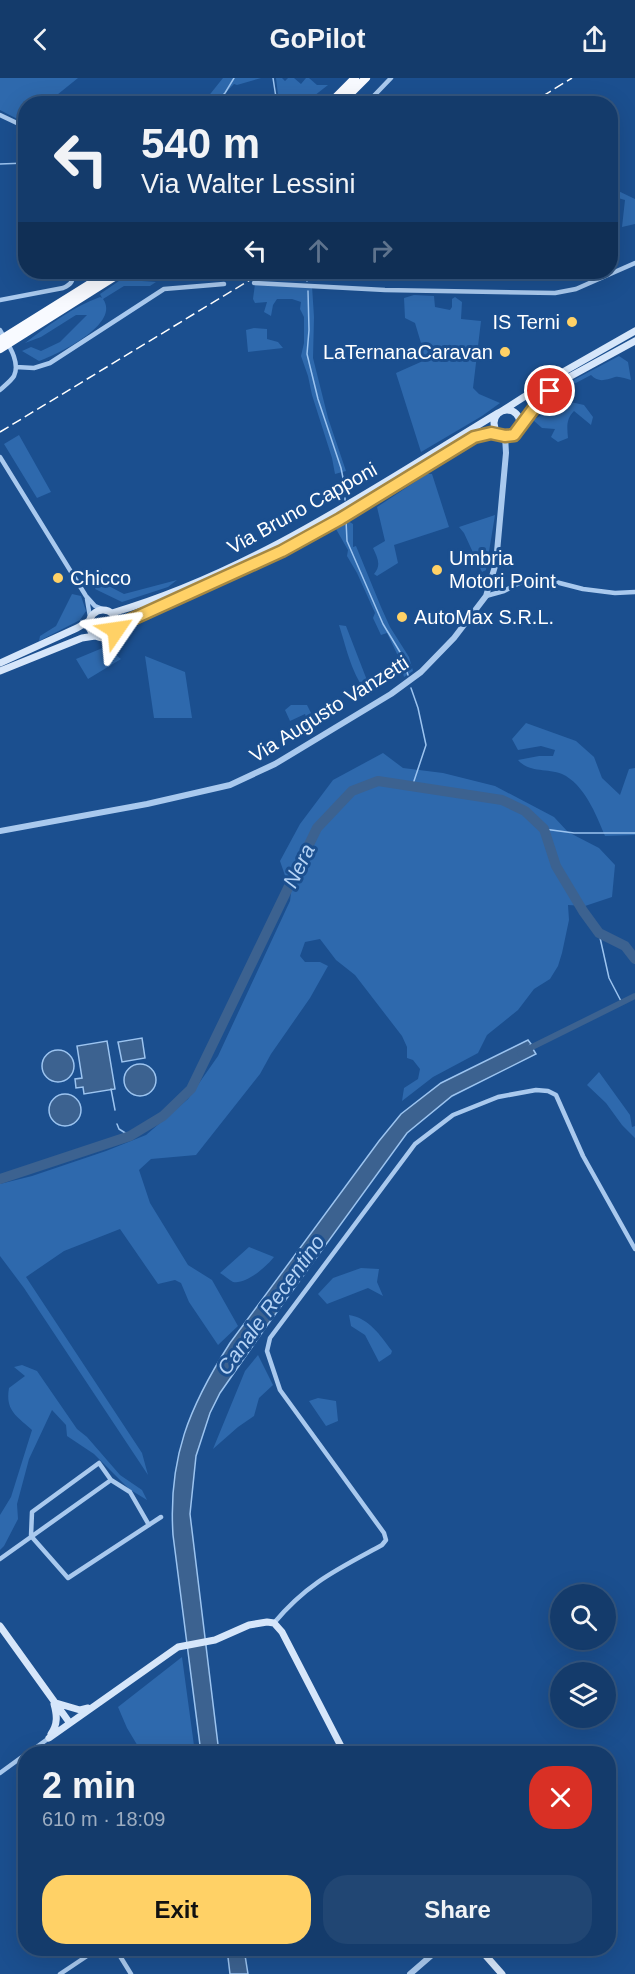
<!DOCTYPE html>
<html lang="en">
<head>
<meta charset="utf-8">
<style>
  :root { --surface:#143b6b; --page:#214673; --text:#f1f3f6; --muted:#9dadc1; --line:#33557e; --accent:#ffd166 }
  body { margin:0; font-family:Helvetica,sans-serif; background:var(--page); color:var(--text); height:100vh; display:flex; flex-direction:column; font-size:22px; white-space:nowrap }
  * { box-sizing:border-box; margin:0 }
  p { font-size:20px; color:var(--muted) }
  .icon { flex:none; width:33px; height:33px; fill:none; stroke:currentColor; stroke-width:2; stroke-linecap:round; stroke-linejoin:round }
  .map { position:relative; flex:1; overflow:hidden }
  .sheet { position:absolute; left:18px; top:1668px; width:598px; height:210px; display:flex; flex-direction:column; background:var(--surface); border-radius:24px; box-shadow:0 6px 24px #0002,0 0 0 2px var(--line) }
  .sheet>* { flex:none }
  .top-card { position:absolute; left:18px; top:18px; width:600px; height:183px; border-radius:24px; box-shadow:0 6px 24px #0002,0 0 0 2px var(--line); background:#143b6b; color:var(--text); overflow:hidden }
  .controls { position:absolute; left:550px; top:1506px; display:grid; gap:12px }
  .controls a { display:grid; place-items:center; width:66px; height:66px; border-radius:50%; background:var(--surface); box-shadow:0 6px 24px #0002,0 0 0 2px var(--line); font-size:30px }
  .pin { position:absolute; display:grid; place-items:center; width:51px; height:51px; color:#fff; margin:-26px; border:3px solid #fff; border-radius:50%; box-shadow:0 2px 6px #0007 }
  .me { position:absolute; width:66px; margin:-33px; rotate:58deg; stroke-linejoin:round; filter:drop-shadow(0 0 4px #0008) }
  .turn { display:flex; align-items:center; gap:21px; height:126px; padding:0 24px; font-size:27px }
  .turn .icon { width:78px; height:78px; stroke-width:2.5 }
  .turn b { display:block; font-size:42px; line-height:51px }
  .lanes { display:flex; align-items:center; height:57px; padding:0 24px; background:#0003; justify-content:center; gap:30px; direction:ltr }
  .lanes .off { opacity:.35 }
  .round { display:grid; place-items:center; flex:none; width:63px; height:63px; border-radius:24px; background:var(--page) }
  .summary { display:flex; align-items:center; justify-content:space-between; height:102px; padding:0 24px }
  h1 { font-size:36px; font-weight:700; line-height:45px }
  .cta { display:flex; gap:12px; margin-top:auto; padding:12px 24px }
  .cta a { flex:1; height:69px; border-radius:24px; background:var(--accent); color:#111; font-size:24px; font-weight:700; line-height:69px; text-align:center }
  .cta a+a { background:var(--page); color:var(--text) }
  header { display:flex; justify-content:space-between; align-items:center; height:78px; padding:0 24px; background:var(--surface); font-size:27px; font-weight:700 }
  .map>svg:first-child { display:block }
  .green { fill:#2e69ad }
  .water { fill:#3c6290; stroke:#9cc4f0; stroke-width:1.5 }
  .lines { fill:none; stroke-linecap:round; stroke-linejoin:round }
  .stream { stroke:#9cc4f0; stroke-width:1.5 }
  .canal { stroke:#3c6290; stroke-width:6 }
  .river { stroke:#3c6290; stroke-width:10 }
  .minor { stroke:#a9c9ee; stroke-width:4.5 }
  .tertiary { stroke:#a9c9ee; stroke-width:6 }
  .secondary { stroke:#d6e6fa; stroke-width:7 }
  .trunk { stroke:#f8faff; stroke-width:8 }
  .rail { stroke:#fff; stroke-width:1.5; stroke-dasharray:10 4.5; stroke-linecap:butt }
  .route-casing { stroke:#a68842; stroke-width:15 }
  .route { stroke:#ffd166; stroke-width:10 }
  .poi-dot { fill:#ffd166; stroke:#1b4f8f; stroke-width:2 }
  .labels { text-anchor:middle; stroke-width:6; stroke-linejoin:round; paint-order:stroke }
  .poi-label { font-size:20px; fill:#fff; stroke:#1b4f8f; text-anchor:start }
  .street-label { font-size:20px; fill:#fff; stroke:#1b4f8f }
  .water-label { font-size:21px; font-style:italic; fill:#b5d3f5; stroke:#1b4f8f }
</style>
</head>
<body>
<header><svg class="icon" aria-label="back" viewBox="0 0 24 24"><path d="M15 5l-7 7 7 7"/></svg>GoPilot<svg class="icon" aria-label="share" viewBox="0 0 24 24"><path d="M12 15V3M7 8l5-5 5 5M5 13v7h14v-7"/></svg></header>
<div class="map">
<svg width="635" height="1896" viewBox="0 0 635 1896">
  <rect width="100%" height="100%" fill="#1b4f8f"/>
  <path class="green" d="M 0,0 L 78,0 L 47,25 L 26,26 L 25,45 L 0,32 Z
    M 223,0 L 261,0 L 237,7 L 234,6 C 224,16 218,26 203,25 Z
    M 276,0 L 282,0 L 285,3 L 288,0 L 294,0 L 301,6 L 306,0 L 309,0 L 317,7 L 328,7 L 305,25 L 279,25 Z
    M 610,109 L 635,121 L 635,146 L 622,149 L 625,122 L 611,118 Z
    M 132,194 L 143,194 L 128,202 L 156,204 L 150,208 L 124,208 L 103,221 C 121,246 58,276 39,283 L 22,273 L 31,269 L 41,273 L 60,264 L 87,237 L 76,237 L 41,259 L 25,265 C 48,248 72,229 100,219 L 102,220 L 100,216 Z
    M 255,206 L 312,208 L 314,239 L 313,280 L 328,340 L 346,393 L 335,396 L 332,380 L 312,317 L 308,298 L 301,278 L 304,265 L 304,239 L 300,231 L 301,224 L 292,221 L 277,221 L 273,227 L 271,238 L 264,234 L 267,224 L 255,225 L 253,221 Z
    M 414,217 L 434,218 L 435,229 L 450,232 L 452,229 L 452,221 L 455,219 L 462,224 L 461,241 L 481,243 L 473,310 L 479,316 L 500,325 L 482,338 L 421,374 L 396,295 L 423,283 L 421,265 L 415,245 L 405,240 L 404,220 Z
    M 254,250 L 267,251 L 267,261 L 278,264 L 283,270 L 248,274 L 246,252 Z
    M 619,278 L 628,284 L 631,302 C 626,301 620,298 615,299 C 605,302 599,305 591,297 L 572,307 L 568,319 L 553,320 L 568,305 Z
    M 566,323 L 584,327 L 593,339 L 591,347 L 574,333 C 566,341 567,349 568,360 L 558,364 L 551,359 L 555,351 L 542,350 L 533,342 Z
    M 19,357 L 51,414 L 37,420 L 4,366 Z
    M 427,396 L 432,396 L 449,449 L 394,467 L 398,485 L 377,498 L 374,496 C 382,487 377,479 373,470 L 385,463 L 377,429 Z
    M 495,437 L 486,492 L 482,494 L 464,455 L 459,449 Z
    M 348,443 L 353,446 L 353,469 L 356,468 L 381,529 L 390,549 L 409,579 L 413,593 L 404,599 L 398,578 L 387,555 L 381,557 L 373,540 L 375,535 L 357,495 L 347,478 L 348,472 L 336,451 Z
    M 177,502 L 168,509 L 122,524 L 95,511 L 99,503 L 124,516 Z
    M 72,516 L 81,518 L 86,533 L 80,542 L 39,563 L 40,558 L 56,548 Z
    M 339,547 L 346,548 L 370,610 L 369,617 C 352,598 347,572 339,547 Z
    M 105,569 L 121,581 L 88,601 L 76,581 Z
    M 145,578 L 185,594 L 192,640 L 154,640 Z
    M 291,627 L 307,627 L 318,649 L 311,652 L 305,636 L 290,643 L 285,632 Z
    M 526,645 L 576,663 L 594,679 L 602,700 L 620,717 L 629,691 L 635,690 L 635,757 L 605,758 C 596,736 584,706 562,696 C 547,690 529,695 518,682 L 539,678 L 553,678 L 555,672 L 541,668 L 518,672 L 512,661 Z
    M 383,675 L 403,690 L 443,695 L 495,708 L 554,739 L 568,754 L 599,770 L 615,787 L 612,819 L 585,828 L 568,827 L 569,842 L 562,875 L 558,888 L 550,901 L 534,911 L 518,932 L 487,957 L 478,975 L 433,999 L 402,1023 L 404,1010 L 418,1001 L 420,991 L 413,982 L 407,980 L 407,969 L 402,958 L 355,897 L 336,882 L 320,861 L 305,864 L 300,878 L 305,884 L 320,884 L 328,888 L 310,920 L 271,976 L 260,996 L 196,1077 L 151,1081 L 139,1092 L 150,1125 L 188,1187 L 212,1202 L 238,1248 L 218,1267 L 189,1224 L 181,1205 L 175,1202 L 158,1206 L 120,1151 L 64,1173 L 26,1199 L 142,1375 L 148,1397 L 24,1210 L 0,1178 L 0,1106 L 32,1098 L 106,1073 L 146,1057 L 188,1021 L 218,978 L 290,823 L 291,815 L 280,783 L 300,746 L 333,702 Z
    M 599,994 L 630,1037 L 632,1049 L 635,1048 L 635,1060 L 622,1047 L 606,1025 L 587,1007 Z
    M 249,1169 L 274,1179 C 267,1188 246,1207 233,1204 C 229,1202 224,1197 220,1195 Z
    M 361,1190 L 379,1191 L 377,1204 L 383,1218 L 368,1210 L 327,1226 L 318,1216 L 333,1200 Z
    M 349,1237 C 369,1240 380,1257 392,1273 L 391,1276 L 379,1284 L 365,1257 L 351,1248 Z
    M 258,1277 L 273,1307 L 259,1320 L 254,1338 L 238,1349 L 213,1371 L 245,1293 Z
    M 22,1287 L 37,1293 L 77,1351 L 87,1359 L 120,1397 L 142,1412 L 147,1422 L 129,1411 L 94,1376 L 67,1358 L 66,1347 L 52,1332 L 29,1381 L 17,1426 L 18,1441 L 4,1468 L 0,1472 L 0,1437 L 11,1419 L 32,1352 C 17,1338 5,1333 9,1310 L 25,1298 L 14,1289 Z
    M 318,1320 L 336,1323 L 338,1343 L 326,1348 L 309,1323 Z
    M 182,1579 L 195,1675 L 142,1675 L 127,1650 L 118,1629 Z"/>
  <path class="water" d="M 142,960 L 145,980 L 122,984 L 118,964 Z
    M 528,962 L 531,966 L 527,971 L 533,971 L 536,976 L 452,1018 L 407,1055 L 266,1249 L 220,1315 L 210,1335 L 196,1378 L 190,1436 L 219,1675 L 201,1675 L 173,1457 C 168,1380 189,1329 230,1265 L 379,1063 L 401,1036 L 441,1005 Z
    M 107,963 L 115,1011 L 84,1016 L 83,1009 L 76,1010 L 75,1001 L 82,1000 L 77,968 Z
    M42 988a16 16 0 1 1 32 0a16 16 0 1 1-32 0Z
    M124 1002a16 16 0 1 1 32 0a16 16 0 1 1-32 0Z
    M49 1032a16 16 0 1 1 32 0a16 16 0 1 1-32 0Z
    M 227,1871 L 244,1871 L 248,1896 L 230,1896 Z"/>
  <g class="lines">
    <path class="stream" d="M 273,0 L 277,26
      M 214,26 L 225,15 L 234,0
      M 0,86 L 26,85
      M 304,194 L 307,203
      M 308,213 L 309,252 L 307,276 L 318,321 L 341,390 L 345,410
      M 345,420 L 345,422
      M 346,442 L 347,463 L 383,546 L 400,574 L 408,597
      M 411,610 L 418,630 L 426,667 L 412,709
      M 544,751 L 574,755 L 635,755
      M 599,855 L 609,900 L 622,925
      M 111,1011 L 115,1032
      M 117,1046 L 119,1051 L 130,1058"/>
    <path class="canal" d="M 520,975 L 635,918"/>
    <path class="river" d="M 0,1101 L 130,1058 L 163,1038 L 191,1011 L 317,750 L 352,713 L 378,703 L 502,722 L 525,733 L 544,751 L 556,788 L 583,833 L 599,855 L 625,868 L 635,881"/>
    <path class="minor" d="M 366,26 L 391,0
      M 0,37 L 19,46 L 26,57
      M 254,205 L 385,212 L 555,215 L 576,211 L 635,185
      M 0,222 L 63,210 C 72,206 73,203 73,194
      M 0,252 C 7,265 21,283 14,298 C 11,303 4,308 0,312
      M 16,289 L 34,290 L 50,285 L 164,211 L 224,206
      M 0,379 L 86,518 L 95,528 L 105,532
      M 486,518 L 504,513 L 525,502 L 544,501 L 583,511 L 615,515 L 635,514
      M 87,521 L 90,539
      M 149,1447 L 130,1414 L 111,1402 L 99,1385 L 32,1434 L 31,1458 L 68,1500 L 161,1439
      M 0,1481 L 111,1402
      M 274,1545 C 307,1505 338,1491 382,1467 L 386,1462 L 384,1455 L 280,1312 L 267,1273 L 270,1260 L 415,1066 L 453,1037 L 498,1019 L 536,1012 L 548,1013 L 556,1017 L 583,1078 L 635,1171
      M 27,1676 L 49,1660
      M 0,1695 L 26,1676
      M 115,1870 L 131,1896
      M 60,1896 L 99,1870"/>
    <path class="tertiary" d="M 0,753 L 147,726 L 230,707 L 275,686 L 391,616 L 421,594 L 454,560 L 486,518 L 496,485 L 506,375 L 505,358
      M 410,1896 L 440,1870"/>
    <path class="secondary" d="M494 345a13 13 0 1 1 26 0a13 13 0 1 1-26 0Z
      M 502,333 L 563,294 L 635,253
      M 519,350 L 540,322 L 560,304 L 635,263
      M89 546a14 14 0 1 1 28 0a14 14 0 1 1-28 0Z
      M 112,535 C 252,494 374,410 498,335
      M 117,548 L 282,473 L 340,441 L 474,359 L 491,355 L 499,357
      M 0,585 L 77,550 L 89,543
      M 0,593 L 82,560 L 95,558
      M 0,1548 L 69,1644
      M 56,1625 L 80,1632 L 88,1630
      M 51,1656 C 58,1646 57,1637 54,1626
      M 49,1660 L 178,1569 L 215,1562 L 249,1547 L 267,1544 L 274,1545 L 282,1554 L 345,1676
      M 479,1870 L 502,1896"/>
    <path class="trunk" d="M 329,26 L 355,0
      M 340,26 L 366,0
      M 0,262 L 109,194
      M 0,271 L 122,194"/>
    <path class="rail" d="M 530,26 L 572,0
      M 0,354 L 263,194"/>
  </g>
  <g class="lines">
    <defs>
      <path id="route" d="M 116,552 L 117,548 L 282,473 L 340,441 L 474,359 L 491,355 L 505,358 L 514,357 L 540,322 L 550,313"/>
    </defs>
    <use href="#route" class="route-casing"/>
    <use href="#route" class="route"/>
  </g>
  <g class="poi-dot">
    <circle cx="572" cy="244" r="6"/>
    <circle cx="505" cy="274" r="6"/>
    <circle cx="437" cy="492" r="6"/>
    <circle cx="58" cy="500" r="6"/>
    <circle cx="402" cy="539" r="6"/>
  </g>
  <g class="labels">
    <g class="poi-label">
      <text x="560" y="251" text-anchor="end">IS Terni</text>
      <text x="493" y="281" text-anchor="end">LaTernanaCaravan</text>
      <text x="449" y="487">Umbria<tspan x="449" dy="23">Motori Point</tspan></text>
      <text x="70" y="507">Chicco</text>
      <text x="414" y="546">AutoMax S.R.L.</text>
    </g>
    <g class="street-label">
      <text transform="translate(302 430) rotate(-29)" y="7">Via Bruno Capponi</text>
      <text transform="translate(329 631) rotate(-32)" y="7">Via Augusto Vanzetti</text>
    </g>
    <g class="water-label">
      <text transform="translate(299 788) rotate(-64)" y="7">Nera</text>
      <text transform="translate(271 1227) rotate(-54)" y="7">Canale Recentino</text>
    </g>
  </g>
</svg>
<div class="controls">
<a><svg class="icon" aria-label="search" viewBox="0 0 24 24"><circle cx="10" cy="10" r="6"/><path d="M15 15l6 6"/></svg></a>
<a><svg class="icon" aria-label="layers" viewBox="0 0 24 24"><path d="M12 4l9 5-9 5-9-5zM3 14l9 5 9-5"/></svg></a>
</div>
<div class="pin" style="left:550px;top:313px;background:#d93025"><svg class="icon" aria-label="arrive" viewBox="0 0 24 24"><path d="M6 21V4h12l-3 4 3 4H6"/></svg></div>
<svg class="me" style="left:116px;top:552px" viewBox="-20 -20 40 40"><path d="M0-17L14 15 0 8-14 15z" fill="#ffd166" stroke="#fff" stroke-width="4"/></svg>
<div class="top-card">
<div class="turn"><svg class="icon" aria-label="left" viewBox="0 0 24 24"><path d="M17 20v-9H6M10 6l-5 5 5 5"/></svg><div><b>540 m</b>Via Walter Lessini</div></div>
<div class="lanes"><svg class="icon" aria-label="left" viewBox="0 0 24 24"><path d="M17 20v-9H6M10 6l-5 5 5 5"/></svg><svg class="icon off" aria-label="ahead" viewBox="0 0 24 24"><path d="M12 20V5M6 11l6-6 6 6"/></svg><svg class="icon off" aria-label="right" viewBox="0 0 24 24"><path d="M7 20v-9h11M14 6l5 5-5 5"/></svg></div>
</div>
<section class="sheet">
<div class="summary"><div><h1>2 min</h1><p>610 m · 18:09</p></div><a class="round" style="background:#d93025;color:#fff"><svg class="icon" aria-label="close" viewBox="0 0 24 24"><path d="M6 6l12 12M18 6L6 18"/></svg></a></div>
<div class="cta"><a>Exit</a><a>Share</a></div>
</section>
</div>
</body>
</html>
